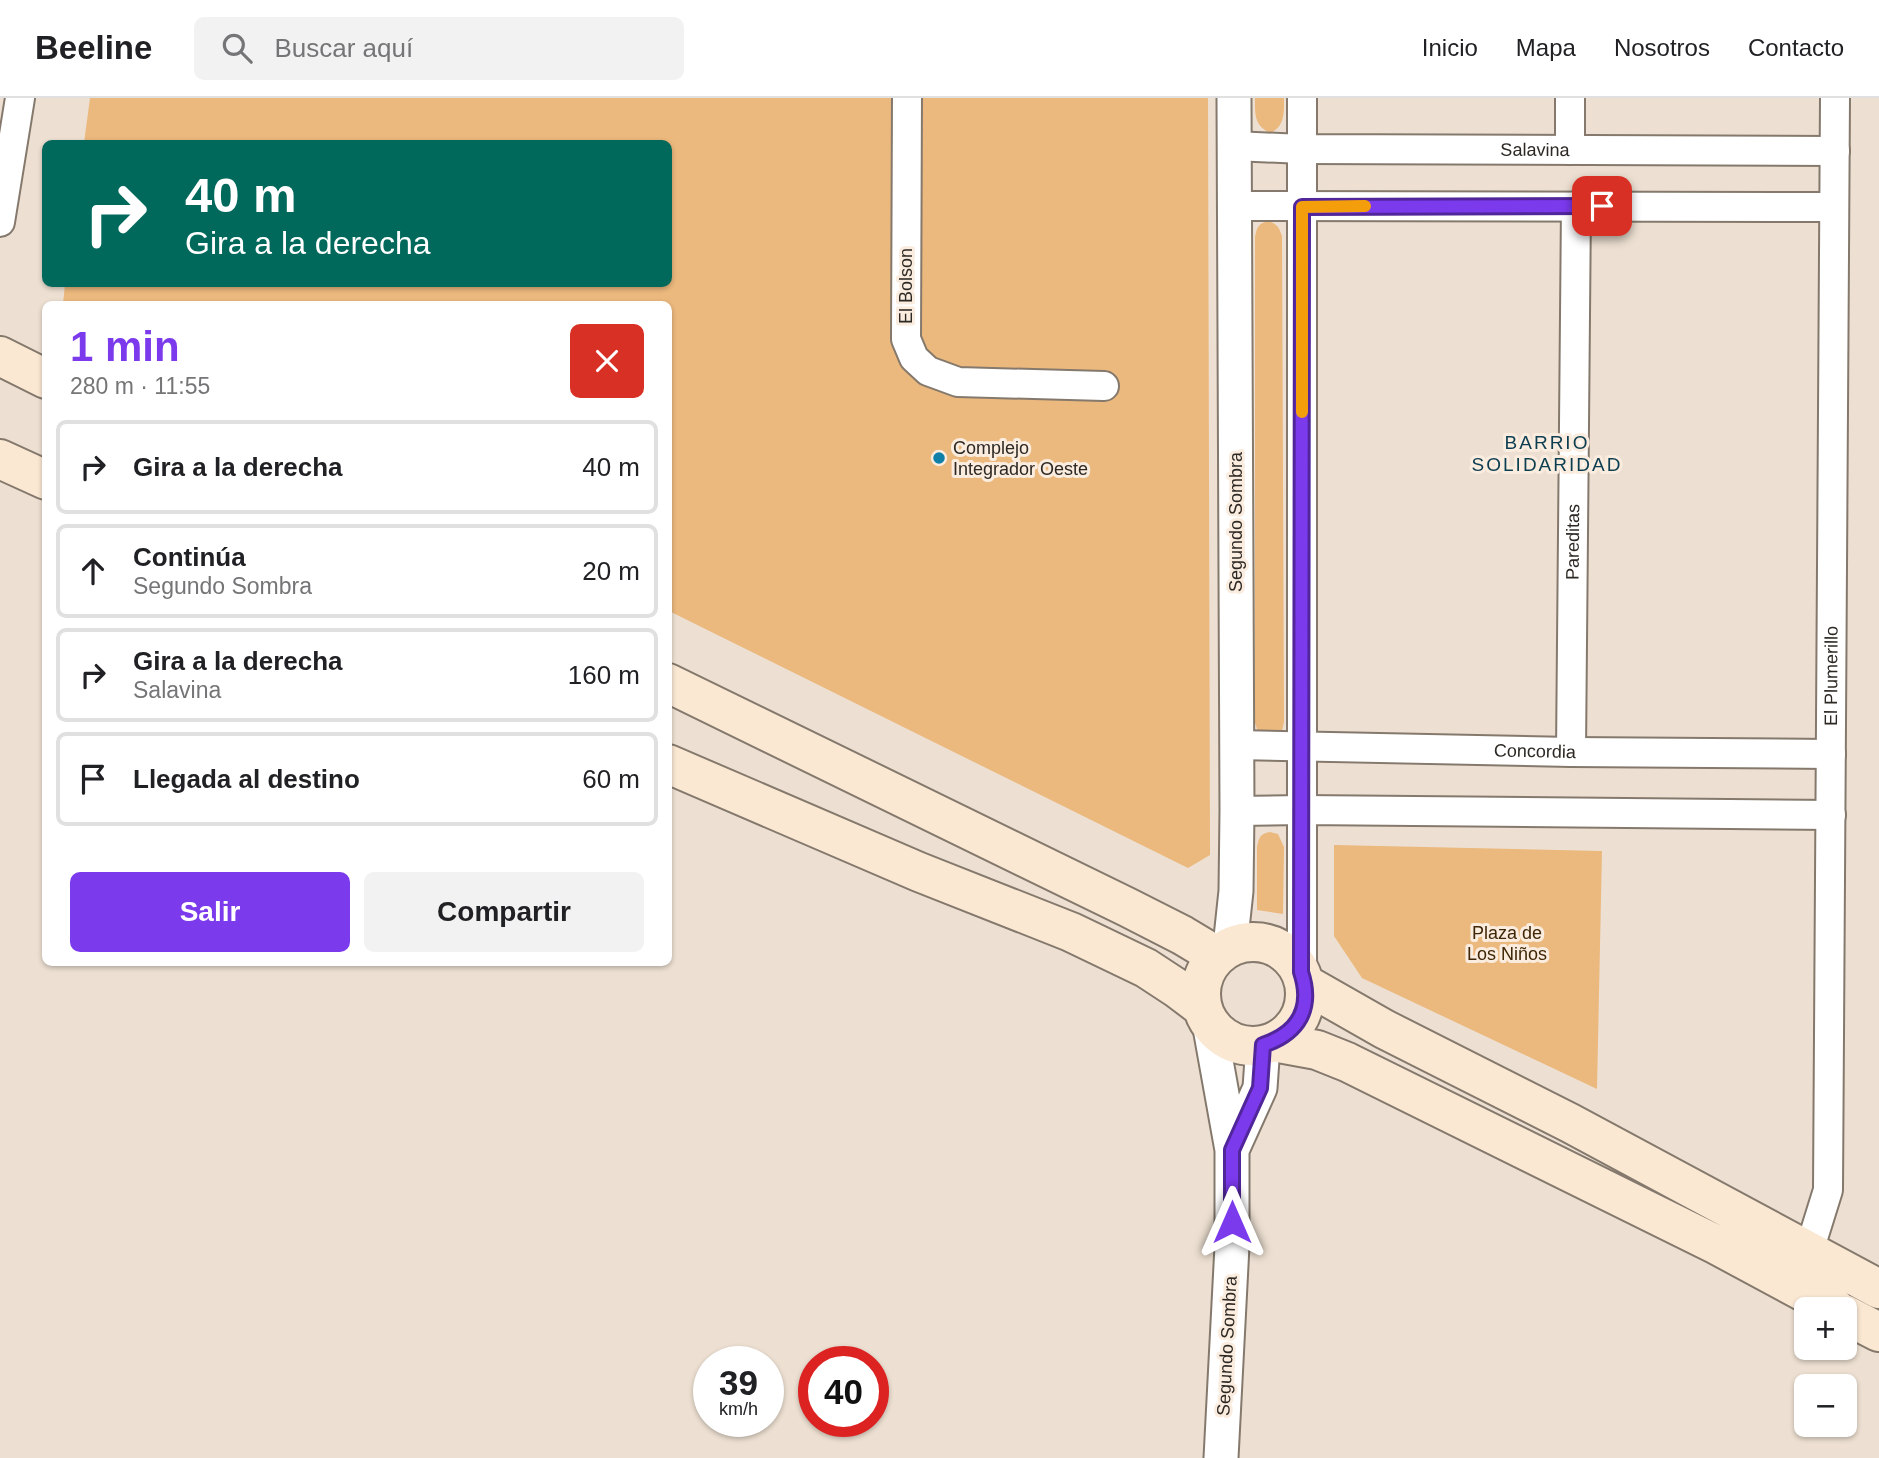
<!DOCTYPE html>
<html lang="es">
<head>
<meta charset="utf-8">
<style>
  :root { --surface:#fff; --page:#f2f2f2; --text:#202124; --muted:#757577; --line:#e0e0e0; --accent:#7c3aed }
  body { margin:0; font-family:Arial,sans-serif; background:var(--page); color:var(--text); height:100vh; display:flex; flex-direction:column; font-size:26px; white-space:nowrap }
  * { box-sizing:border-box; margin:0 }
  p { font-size:23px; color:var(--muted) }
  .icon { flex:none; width:38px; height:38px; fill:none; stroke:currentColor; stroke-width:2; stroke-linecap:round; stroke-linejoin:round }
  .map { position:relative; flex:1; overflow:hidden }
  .drawer { position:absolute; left:42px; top:203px; width:630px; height:665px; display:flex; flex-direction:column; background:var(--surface); border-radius:10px; box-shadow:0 2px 5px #0004 }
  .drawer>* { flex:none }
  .banner { position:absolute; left:42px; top:42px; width:630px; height:147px; border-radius:10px; box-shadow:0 2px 5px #0004; background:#00695c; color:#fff; overflow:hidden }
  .buttons { position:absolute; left:1794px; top:1199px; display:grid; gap:14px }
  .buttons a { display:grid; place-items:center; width:63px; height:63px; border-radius:10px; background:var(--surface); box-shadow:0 2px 5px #0004; font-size:35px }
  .speed { position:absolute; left:693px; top:1248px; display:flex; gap:14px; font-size:35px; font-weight:700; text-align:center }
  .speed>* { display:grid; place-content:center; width:91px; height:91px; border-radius:50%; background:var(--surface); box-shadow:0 2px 5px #0004; line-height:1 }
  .speed small { font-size:18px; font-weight:400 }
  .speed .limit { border:10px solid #d22; background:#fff; color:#111 }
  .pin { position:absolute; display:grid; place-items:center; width:60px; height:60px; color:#fff; margin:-30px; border-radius:14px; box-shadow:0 4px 10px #0006 }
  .me { position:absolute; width:77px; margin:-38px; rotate:0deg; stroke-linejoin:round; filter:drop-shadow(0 0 5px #0008) }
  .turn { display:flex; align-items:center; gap:24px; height:147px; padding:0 28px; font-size:32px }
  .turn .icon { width:91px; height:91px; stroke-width:2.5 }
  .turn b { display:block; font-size:49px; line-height:60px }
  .round { display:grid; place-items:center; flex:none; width:74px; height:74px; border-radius:10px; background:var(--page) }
  .headline { display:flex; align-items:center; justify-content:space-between; height:119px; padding:0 28px }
  h1 { font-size:42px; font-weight:700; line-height:52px; color:var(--accent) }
  .primary-button { display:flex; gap:14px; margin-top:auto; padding:14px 28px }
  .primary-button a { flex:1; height:80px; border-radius:10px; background:var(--accent); color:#fff; font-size:28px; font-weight:700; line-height:80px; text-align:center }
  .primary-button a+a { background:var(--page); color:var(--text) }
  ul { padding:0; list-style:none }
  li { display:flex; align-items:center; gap:21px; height:94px; margin:0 14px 10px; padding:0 14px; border:4px solid var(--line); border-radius:10px }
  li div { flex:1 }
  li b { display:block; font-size:26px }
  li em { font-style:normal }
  header { display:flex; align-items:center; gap:42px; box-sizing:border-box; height:98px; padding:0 35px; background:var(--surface); border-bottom:2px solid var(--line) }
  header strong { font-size:33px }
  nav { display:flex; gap:38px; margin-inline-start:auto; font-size:24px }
  .search { width:490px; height:63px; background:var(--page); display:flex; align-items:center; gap:18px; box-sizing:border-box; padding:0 24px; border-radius:10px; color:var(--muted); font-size:26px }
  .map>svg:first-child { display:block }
  .green { fill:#ebb87d }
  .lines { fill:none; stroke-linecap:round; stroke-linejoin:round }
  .minor-casing { stroke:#84796c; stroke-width:32 }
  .tertiary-casing { stroke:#84796c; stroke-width:37 }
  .secondary-casing { stroke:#84796c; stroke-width:42 }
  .minor { stroke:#fff; stroke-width:28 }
  .tertiary { stroke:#fff; stroke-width:33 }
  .secondary { stroke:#fae8d3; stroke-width:38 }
  .route-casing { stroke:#51269a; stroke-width:18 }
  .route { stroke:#7c3aed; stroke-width:12 }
  .slow { stroke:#f59e0b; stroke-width:12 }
  .poi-dot { fill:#1080a8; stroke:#faeddf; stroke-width:2.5 }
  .labels { text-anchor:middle; stroke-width:6; stroke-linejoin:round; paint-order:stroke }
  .street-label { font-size:18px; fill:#2d2823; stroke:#faeddf }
  .poi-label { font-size:18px; fill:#2d2823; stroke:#faeddf; text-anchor:start }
  .park-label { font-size:18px; fill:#3f2606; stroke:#faeddf }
  .neighbourhood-label { font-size:19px; letter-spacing:2px; fill:#0c3d50; stroke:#faeddf }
</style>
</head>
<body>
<header>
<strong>Beeline</strong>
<div class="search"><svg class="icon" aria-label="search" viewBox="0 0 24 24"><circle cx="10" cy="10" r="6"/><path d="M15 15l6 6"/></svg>Buscar aquí</div>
<nav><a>Inicio</a><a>Mapa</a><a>Nosotros</a><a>Contacto</a></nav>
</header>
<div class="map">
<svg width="1879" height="1360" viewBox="0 0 1879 1360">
  <rect width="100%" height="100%" fill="#ede0d2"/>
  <path class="green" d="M 90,0 L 1208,0 L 1210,757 L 1188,770 L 669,513 L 668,206 L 63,206 L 65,186 L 668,186 L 668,46 L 84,45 Z
    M 1255,0 L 1284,0 C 1284,14 1285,29 1270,35 C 1254,27 1255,16 1255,0 Z
    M 1268,123 C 1277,126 1279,129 1282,138 L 1284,624 L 1282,633 L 1278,640 L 1258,634 L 1255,625 L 1255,139 C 1257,129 1258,126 1268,123 Z
    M 1270,734 L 1278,736 L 1284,749 L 1283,816 L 1257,812 L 1257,749 C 1259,739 1260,736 1270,734 Z
    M 1334,747 L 1602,753 L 1597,991 L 1362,880 L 1334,838 Z"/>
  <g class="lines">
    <defs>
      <g id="minor">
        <path d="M 907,0 L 906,241 L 914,260 L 928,273 L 958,284 L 1104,288"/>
        <path d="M 1570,0 L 1570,52"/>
        <path id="s1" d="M 1234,48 L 1302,51 L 1835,53"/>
        <path d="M 1234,108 L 1834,109"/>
        <path d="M 0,124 L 20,0"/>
        <path id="s2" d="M 1237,647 L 1571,654 L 1831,656"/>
        <path id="s3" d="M 1571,654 L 1576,108"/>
        <path d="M 1237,713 L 1302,712 L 1831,717"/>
        <path d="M 1302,874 L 1302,0"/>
        <path id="s4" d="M 1809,1153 L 1828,1092 L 1835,0"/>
      </g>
      <path id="tertiary" d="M 1230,849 L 1236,793 L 1237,713 L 1234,0
        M 1209,924 L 1232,1052 L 1232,1148 L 1221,1360
        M 1232,1052 L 1260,990 L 1263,947"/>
      <path id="secondary" d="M 0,258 L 46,281
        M 0,361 L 46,382
        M 668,585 L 1127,809 L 1182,837 L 1217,858
        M 668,666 L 919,774 L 1071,834 L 1146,870 L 1178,891 L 1203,910
        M1201 896a52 52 0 1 1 104 0a52 52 0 1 1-104 0Z
        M 1305,886 L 1384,931 L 1570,1025 L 1879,1191
        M 1273,944 L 1317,952 L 1347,964 L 1717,1147 L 1836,1211
        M 1844,1216 L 1879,1234"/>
    </defs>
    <use href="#minor" class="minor-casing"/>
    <use href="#tertiary" class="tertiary-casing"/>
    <use href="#secondary" class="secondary-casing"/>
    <use href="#minor" class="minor"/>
    <use href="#tertiary" class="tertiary"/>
    <use href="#secondary" class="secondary"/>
  </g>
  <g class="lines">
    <defs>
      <path id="route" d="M 1232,1124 L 1232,1052 L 1260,990 L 1263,947 C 1299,935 1313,910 1301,874 L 1302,109 L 1602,108"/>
    </defs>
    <use href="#route" class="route-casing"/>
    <use href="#route" class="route"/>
    <path class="slow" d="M 1302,314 L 1302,109 L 1365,108"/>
  </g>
  <circle class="poi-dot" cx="939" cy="360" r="7"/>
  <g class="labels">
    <g class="street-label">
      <text dy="6" stroke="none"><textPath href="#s1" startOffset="301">Salavina</textPath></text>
      <text transform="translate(906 188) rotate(-90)" y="6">El Bolson</text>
      <text transform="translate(1236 424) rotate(-90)" y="6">Segundo Sombra</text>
      <text dy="6" stroke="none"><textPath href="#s3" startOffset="210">Pareditas</textPath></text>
      <text dy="6" stroke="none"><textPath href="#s4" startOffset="578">El Plumerillo</textPath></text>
      <text dy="6" stroke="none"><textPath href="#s2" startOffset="298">Concordia</textPath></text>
      <text transform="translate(1227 1248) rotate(-87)" y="6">Segundo Sombra</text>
    </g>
    <g class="poi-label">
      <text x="953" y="356">Complejo<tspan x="953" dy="21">Integrador Oeste</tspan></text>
    </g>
    <g class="park-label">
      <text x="1507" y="841">Plaza de<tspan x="1507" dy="21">Los Niños</tspan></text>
    </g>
    <g class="neighbourhood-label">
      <text x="1547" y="351">BARRIO<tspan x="1547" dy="22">SOLIDARIDAD</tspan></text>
    </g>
  </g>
</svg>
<div class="buttons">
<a>+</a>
<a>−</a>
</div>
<div class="speed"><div>39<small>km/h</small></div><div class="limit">40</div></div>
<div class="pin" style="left:1602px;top:108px;background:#d93025"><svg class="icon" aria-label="arrive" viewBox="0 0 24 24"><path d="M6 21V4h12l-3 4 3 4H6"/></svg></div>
<svg class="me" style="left:1232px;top:1124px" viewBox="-20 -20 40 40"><path d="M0-17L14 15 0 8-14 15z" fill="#7c3aed" stroke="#fff" stroke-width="4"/></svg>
<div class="banner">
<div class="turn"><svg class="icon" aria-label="right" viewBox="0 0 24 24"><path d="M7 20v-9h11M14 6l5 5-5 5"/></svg><div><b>40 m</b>Gira a la derecha</div></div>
</div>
<section class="drawer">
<div class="headline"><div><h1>1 min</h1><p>280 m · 11:55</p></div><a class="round" style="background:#d93025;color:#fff"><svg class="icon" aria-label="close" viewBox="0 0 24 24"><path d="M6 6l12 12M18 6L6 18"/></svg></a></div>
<ul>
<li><svg class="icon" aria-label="right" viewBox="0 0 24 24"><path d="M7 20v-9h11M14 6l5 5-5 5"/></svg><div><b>Gira a la derecha</b></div><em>40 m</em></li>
<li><svg class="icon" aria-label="ahead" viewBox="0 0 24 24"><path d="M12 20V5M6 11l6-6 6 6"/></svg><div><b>Continúa</b><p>Segundo Sombra</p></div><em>20 m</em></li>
<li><svg class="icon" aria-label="right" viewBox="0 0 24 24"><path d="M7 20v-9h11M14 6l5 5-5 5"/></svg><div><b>Gira a la derecha</b><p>Salavina</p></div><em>160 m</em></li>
<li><svg class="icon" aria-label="arrive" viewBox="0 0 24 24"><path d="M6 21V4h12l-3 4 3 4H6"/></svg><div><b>Llegada al destino</b></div><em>60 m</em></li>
</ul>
<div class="primary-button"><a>Salir</a><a>Compartir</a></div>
</section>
</div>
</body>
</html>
